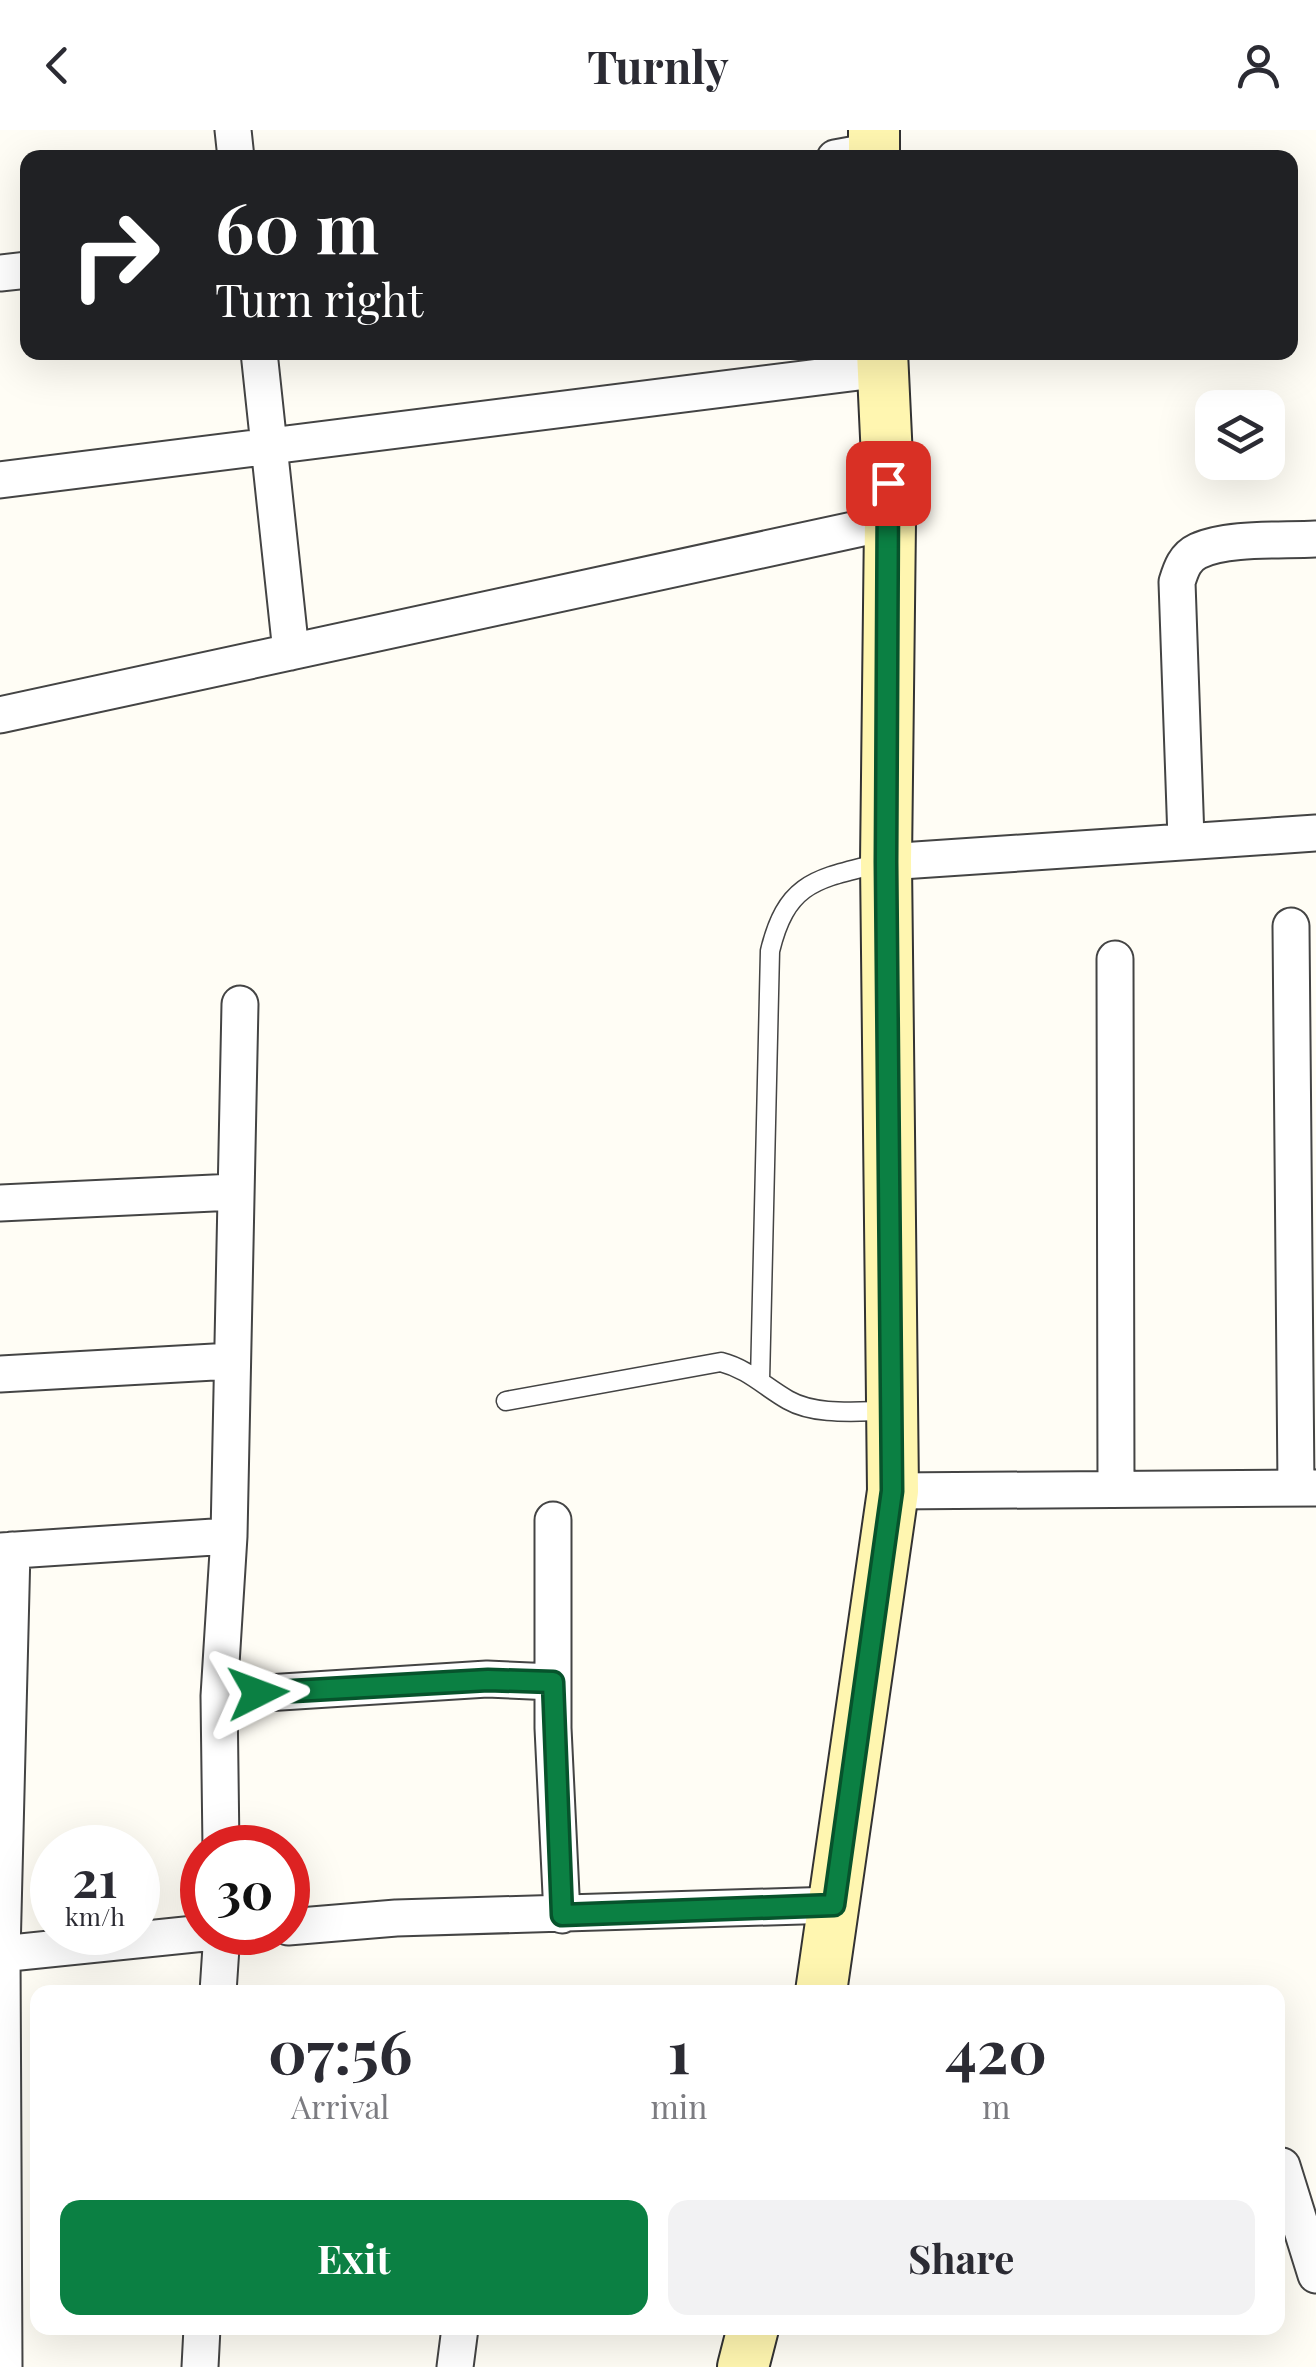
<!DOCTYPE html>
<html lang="en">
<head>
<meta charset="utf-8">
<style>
  :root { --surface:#fff; --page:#f2f2f3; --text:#2b2b33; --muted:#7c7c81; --accent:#0b8043 }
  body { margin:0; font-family:"Playfair Display",serif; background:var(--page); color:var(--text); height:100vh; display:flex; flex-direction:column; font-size:38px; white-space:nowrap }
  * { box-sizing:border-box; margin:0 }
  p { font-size:32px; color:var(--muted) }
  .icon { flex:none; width:55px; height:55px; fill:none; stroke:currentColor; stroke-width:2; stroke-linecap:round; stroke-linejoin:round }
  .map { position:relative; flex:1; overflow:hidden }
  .side { position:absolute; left:30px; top:1855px; width:1255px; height:350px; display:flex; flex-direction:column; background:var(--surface); border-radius:20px; box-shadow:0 10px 40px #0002 }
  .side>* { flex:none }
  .hud { position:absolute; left:20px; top:20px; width:1278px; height:210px; border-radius:20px; box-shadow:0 10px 40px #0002; background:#202124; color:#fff; overflow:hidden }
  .tools { position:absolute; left:1195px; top:260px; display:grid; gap:20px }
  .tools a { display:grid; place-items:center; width:90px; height:90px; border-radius:20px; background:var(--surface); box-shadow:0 10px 40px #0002; font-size:50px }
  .speed { position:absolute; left:30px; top:1695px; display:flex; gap:20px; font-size:50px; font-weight:700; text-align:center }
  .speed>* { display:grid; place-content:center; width:130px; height:130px; border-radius:50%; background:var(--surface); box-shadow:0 10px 40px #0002; line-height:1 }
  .speed small { font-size:25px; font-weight:400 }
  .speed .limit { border:15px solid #d22; background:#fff; color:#111 }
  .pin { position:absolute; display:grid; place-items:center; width:85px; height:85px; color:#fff; margin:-42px; border-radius:20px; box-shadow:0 5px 15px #0006 }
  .me { position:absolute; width:110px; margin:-55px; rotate:87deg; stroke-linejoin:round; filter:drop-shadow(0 0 8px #0008) }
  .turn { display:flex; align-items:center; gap:35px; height:210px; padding:0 30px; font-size:45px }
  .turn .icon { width:130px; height:130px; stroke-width:2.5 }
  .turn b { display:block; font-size:70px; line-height:85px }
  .eta { display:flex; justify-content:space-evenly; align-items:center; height:170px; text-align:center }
  .eta b { font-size:60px; font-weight:700; line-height:70px }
  .cta { display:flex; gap:20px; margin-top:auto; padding:20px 30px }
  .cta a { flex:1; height:115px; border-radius:20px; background:var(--accent); color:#fff; font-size:40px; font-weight:700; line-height:115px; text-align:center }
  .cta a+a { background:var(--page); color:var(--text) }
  header { display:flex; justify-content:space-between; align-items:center; height:130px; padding:0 30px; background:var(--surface); font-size:45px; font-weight:700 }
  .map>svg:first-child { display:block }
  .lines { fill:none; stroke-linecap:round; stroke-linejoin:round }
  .lane-casing { stroke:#444; stroke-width:21 }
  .street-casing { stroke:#444; stroke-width:39 }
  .secondary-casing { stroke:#333; stroke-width:54 }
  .lane { stroke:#fff; stroke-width:18 }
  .street { stroke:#fff; stroke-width:35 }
  .secondary { stroke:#fff6b0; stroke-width:50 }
  .route-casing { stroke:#07532c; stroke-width:25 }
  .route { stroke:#0b8043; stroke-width:18 }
</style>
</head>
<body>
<header><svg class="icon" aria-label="back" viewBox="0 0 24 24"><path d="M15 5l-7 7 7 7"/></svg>Turnly<svg class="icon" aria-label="person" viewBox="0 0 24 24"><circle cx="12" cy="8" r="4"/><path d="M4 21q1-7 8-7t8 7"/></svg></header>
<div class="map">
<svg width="1316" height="2237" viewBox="0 0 1316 2237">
  <rect width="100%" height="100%" fill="#fffdf5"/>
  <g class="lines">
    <defs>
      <path id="lane" d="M 760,1251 L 770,821 C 787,751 817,749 880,733
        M 506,1271 L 721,1232 C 748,1239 765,1257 788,1270 C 816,1286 858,1281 889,1281"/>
      <path id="street" d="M 233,0 L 236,28
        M 835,28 L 873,21
        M 0,143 L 28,140
        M 259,222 L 291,522
        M 0,350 L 883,239
        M 0,585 L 890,392
        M 1186,709 L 1177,452 C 1181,439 1185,427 1198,421 C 1227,407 1283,411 1316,409
        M 886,732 L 1316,703
        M 1291,796 L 1296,1358
        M 1115,829 L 1116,1359
        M 0,1073 L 235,1062
        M 0,1244 L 232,1231
        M 893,1361 L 1316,1358
        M 553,1390 L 553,1598 L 562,1785
        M 0,1421 L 229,1406
        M 219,1566 L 487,1549 L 553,1552
        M 221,1718 L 219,1566 L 229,1406 L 240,874
        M 288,1797 L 396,1788 L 834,1775
        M 0,1824 L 214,1802
        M 218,1862 L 222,1802
        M 1282,2036 L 1316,2145
        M 4,2237 L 2,1824 L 12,1420
        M 200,2237 L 202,2198
        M 455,2237 L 460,2198"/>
      <path id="secondary" d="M 874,28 L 874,0
        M 821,1862 L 893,1361 L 886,732 L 890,392 L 882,222
        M 743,2237 L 753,2198"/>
    </defs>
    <use href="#lane" class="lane-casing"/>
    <use href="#street" class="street-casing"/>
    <use href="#secondary" class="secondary-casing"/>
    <use href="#lane" class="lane"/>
    <use href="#street" class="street"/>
    <use href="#secondary" class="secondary"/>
  </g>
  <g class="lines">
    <defs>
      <path id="route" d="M 258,1563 L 488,1550 L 553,1552 L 562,1785 L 834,1775 L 892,1361 L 886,732 L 888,353"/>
    </defs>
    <use href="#route" class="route-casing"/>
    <use href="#route" class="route"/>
  </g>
</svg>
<div class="tools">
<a><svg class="icon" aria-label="layers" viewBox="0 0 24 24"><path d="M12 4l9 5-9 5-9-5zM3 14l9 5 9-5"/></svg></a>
</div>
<div class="speed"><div>21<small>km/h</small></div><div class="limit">30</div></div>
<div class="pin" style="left:888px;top:353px;background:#d93025"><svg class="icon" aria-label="arrive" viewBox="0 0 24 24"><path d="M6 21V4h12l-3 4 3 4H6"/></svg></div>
<svg class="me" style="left:258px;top:1563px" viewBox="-20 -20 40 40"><path d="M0-17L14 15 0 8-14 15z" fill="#0b8043" stroke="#fff" stroke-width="4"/></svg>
<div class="hud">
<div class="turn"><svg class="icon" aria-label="right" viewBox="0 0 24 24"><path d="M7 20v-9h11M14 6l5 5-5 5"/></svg><div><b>60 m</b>Turn right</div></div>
</div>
<section class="side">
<div class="eta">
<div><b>07:56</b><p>Arrival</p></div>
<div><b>1</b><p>min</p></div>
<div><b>420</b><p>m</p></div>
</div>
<div class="cta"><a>Exit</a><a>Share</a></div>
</section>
</div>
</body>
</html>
